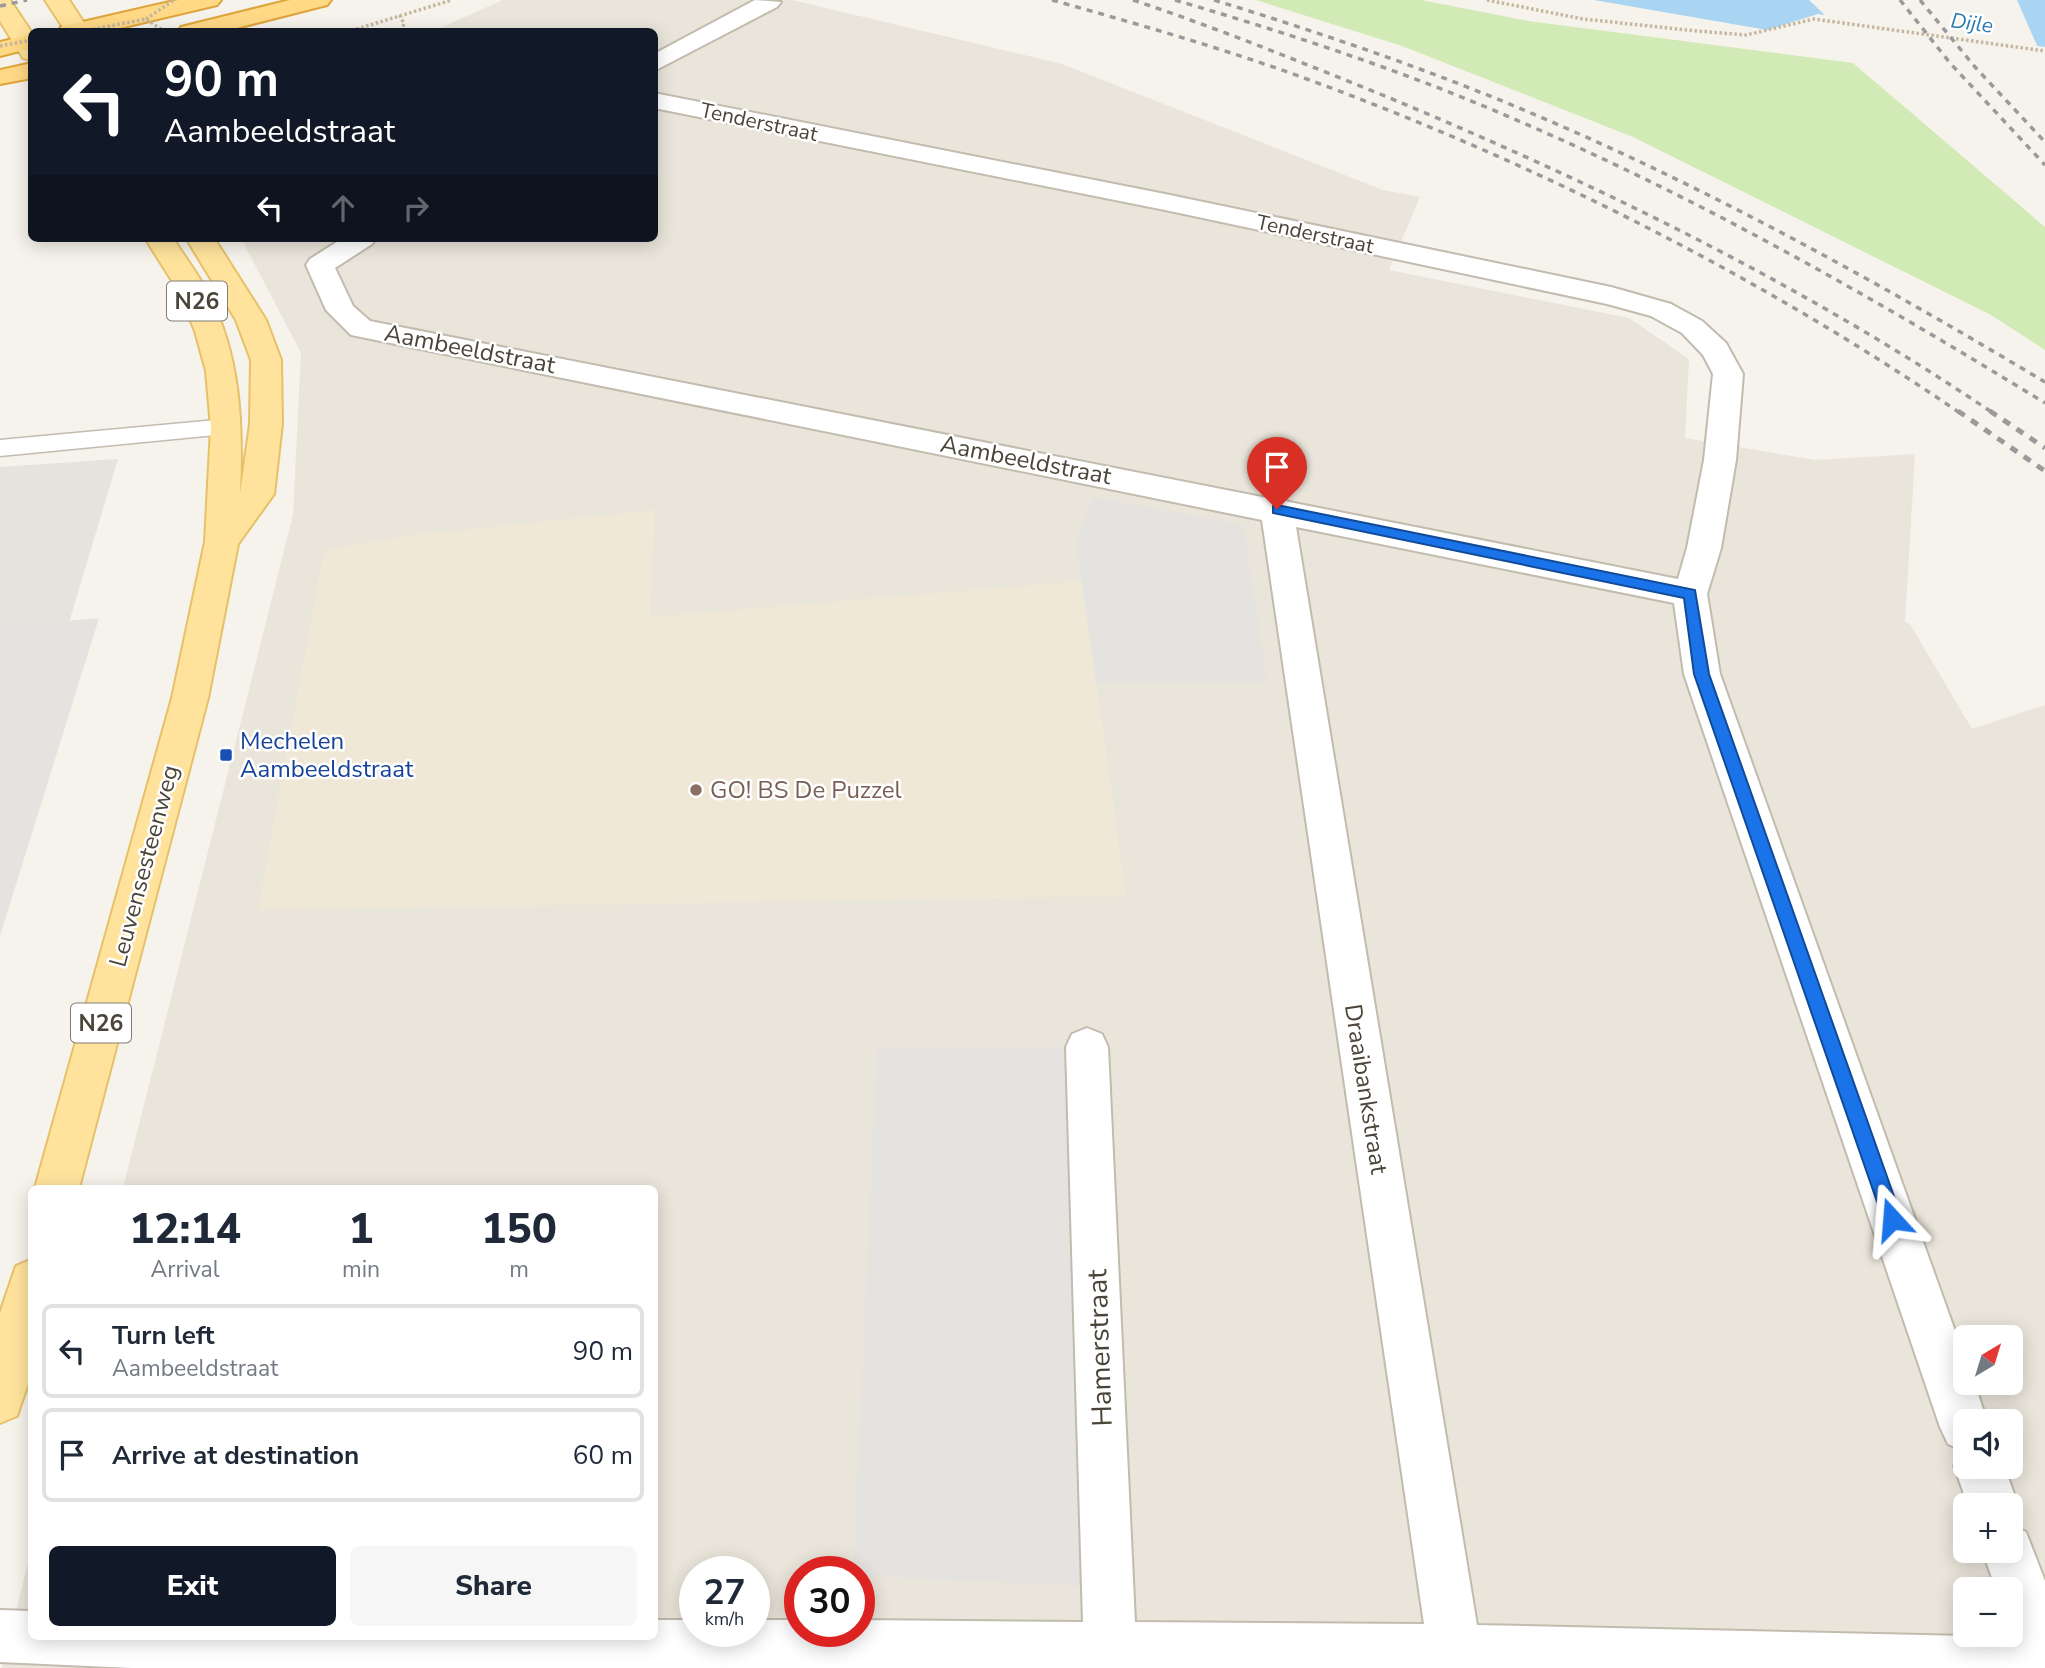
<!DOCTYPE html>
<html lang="en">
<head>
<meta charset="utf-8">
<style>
  :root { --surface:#fff; --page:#f6f6f7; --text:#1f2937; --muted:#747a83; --line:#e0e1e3; --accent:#111827 }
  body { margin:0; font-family:"Nunito Sans",sans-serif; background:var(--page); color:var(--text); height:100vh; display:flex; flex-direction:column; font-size:26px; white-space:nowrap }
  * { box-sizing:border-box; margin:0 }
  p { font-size:23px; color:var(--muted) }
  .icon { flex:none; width:38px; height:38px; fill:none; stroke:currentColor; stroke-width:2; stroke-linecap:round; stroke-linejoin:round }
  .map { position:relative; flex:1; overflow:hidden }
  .panel { position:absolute; left:28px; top:1185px; width:630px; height:455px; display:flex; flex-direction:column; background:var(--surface); border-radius:10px; box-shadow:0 4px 18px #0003 }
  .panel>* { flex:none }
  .banner { position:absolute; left:28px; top:28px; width:630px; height:214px; border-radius:10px; box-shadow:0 4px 18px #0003; background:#111827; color:#fff; overflow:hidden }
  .needle { width:46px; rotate:38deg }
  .buttons { position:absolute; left:1953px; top:1325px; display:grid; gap:14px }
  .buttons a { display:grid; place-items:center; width:70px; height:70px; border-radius:10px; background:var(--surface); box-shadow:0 4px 18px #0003; font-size:35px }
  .speed { position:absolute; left:679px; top:1556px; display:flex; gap:14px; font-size:35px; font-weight:700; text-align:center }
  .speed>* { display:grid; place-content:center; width:91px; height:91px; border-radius:50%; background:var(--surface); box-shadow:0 4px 18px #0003; line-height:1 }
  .speed small { font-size:18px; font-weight:400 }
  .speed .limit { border:10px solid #d22; background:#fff; color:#111 }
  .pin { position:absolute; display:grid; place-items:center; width:60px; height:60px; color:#fff; margin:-72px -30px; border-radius:50% 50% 50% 0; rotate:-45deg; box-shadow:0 0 7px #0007 }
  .pin .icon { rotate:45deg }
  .me { position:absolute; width:77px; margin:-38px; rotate:341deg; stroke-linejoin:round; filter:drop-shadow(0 0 5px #0008) }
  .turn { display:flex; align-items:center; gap:24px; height:147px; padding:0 21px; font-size:32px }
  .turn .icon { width:91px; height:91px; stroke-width:2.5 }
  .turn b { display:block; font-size:49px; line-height:60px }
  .lanes { display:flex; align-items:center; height:66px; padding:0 21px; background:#0003; justify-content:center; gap:35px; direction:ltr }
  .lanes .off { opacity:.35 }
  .eta { display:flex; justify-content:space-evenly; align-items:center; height:119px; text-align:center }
  .eta b { font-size:42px; font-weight:800; line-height:49px }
  .cta { display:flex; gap:14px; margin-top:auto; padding:14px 21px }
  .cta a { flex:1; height:80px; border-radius:10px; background:var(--accent); color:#fff; font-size:28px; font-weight:800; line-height:80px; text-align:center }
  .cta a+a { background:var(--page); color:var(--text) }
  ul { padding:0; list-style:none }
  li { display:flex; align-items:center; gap:21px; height:94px; margin:0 14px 10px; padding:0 7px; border:4px solid var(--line); border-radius:10px }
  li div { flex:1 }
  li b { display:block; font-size:26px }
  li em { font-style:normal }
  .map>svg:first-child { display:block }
  .residential { fill:#eae5da; fill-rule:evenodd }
  .industrial { fill:#e6e2dd }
  .education { fill:#efe8d6 }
  .green { fill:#d2eab5 }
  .parking { fill:#e5e3e0 }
  .water { fill:#a9d4f2 }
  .pier { fill:#f6f3ec }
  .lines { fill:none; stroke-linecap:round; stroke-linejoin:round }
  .service-casing { stroke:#c2bbae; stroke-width:3 }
  .minor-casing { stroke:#c2bbae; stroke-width:4 }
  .primary-casing { stroke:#e6c16a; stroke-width:4 }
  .trunk-casing { stroke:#e0a43c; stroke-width:4 }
  .path { stroke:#c4b79f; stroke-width:3.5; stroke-dasharray:2.5 2.5; stroke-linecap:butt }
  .service { fill:#fff; fill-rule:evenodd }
  .minor { fill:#fff; fill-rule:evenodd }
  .primary { fill:#ffe39c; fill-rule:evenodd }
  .trunk { fill:#ffd985; fill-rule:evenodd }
  .rail-far1 { stroke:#9a9a9a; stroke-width:3.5; stroke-dasharray:6 6; stroke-linecap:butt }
  .rail { stroke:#9a9a9a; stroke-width:5; stroke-dasharray:8 8; stroke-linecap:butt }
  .path-bridge { stroke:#c4b79f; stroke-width:3.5; stroke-dasharray:2.5 2.5; stroke-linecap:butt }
  .route { fill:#1a73e8; stroke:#114b97; stroke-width:2 }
  .transit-dot { fill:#1a4fb4; stroke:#fff; stroke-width:2.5 }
  .education-dot { fill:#8d6e63; stroke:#fff; stroke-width:2.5 }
  .labels { text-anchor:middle; stroke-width:5; stroke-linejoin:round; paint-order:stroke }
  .far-water-label { font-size:21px; font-style:italic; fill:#2e7ab2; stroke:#fff }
  .far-street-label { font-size:21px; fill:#4b4439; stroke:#fff }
  .shield { fill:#fff; stroke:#817c74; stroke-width:2 }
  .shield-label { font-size:23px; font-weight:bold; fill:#4b4439 }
  .street-label { font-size:24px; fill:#4b4439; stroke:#fff }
  .transit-label { font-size:24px; fill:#164399; stroke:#fff; text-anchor:start }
  .education-label { font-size:24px; fill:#785e54; stroke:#fff; text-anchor:start }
  .near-street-label { font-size:28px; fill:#4b4439; stroke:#fff }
</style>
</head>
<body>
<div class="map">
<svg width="2045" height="1668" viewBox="0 0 2045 1668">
  <rect width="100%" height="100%" fill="#f6f3ec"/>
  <path class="residential" d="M 503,0 L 792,0 L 1062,64 L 1383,190 L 1420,197 L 1389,270 L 1629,318 L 1689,359 L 1685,438 L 1815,460 L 1915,454 L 1905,622 L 1910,624 L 1972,729 L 2045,705 L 2045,1668 L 2,1668 L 31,1550 L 32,1636 L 654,1636 L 654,1188 L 123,1188 L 293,515 L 301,353 L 241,238 L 654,238 L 654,32 L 433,31 ZM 1965,1337 L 2011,1337 L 2011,1382 L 1965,1382 ZM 1965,1421 L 2011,1421 L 2011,1466 L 1965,1466 ZM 1965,1505 L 2011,1505 L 2011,1550 L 1965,1550 ZM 695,1572 L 754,1572 L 754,1631 L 695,1631 ZM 800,1572 L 859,1572 L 859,1631 L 800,1631 ZM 1965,1589 L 2011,1589 L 2011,1634 L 1965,1634 Z"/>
  <path class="industrial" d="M 118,459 L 0,853 L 0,467 Z"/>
  <path class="education" d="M 655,510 L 650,617 L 1082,581 L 1126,896 L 258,910 L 324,550 L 404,536 Z"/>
  <path class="green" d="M 1256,0 L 1421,0 L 1528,21 L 1853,63 L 2045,227 L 2045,350 L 1991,315 L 1633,137 L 1402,46 Z"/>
  <path class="parking" d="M 1093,497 L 1244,525 L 1267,683 L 1096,683 L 1076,542 Z
    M 99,618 L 0,936 L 0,627 Z
    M 1069,1047 L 1087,1586 L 859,1576 L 859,1572 L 853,1572 L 877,1049 Z"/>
  <path class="water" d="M 1594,0 L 2045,0 L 2045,47 L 1818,14 L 1767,30 Z"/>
  <path class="pier" d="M 1809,0 L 2017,0 L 2039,50 L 1830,20 Z"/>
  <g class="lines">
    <defs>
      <path id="service" d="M 227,419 L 236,421 L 239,427 L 236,433 L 0,456 L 0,440 Z"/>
      <path id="minor" d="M 755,0 L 781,2 L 777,7 L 654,71 L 654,54 Z
        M 654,93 L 1165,194 L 1611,287 L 1671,304 L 1702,321 L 1726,343 L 1743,374 L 1736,460 L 1721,548 L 1707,594 L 1720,674 L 1965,1359 L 1965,1382 L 1974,1382 L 1987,1421 L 1965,1421 L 1965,1466 L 2004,1466 L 2018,1505 L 2011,1523 L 2011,1505 L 1968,1505 L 1954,1466 L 1961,1450 L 1948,1444 L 1940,1427 L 1684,674 L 1674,603 L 1296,527 L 1477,1625 L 2012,1637 L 2011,1589 L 1996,1589 L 1982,1550 L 2011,1550 L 2011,1525 L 2026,1532 L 2045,1581 L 2045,1668 L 132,1668 L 0,1662 L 0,1610 L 32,1611 L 32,1636 L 654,1636 L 654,1620 L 695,1620 L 695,1631 L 754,1631 L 754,1620 L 800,1620 L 800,1631 L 859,1631 L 859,1620 L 1083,1622 L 1066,1047 L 1072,1034 L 1087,1028 L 1102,1034 L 1108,1047 L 1135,1622 L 1424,1624 L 1262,520 L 351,335 L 326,310 L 306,265 L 310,259 L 343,238 L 376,238 L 372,244 L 335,268 L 353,306 L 370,321 L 1272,499 L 1277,498 L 1289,502 L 1678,579 L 1687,548 L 1704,460 L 1713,374 L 1703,355 L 1682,333 L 1651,316 L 1607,304 L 1165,210 L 654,108 Z"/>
      <path id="primary" d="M 0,0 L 10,0 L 32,33 L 32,60 L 23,58 L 0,21 Z
        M 45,0 L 69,0 L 90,32 L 66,32 Z
        M 145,238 L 173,238 C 184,256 198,274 208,293 C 241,357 243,424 240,494 L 250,424 L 251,360 L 236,320 L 186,238 L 214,238 L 266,320 L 281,360 L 282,424 L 274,494 L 238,544 L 208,698 L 79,1188 L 35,1188 L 172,698 L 205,542 L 211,427 L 206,371 L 195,331 L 179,292 Z
        M 32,1259 L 32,1372 L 17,1416 L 0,1423 L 0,1313 L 16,1266 Z"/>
      <path id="trunk" d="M 178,0 L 221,0 L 217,5 L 103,32 L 58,32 L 61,27 Z
        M 290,0 L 331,0 L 327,5 L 221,32 L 178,32 L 181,27 Z
        M 32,34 L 32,48 L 0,56 L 0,42 Z
        M 32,63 L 32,78 L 0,84 L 0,70 Z"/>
    </defs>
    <use href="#service" class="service-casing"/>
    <use href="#minor" class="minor-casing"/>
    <use href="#primary" class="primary-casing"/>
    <use href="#trunk" class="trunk-casing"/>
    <path class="path" d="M 1487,0 L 1583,19 L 1697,31 L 1746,35 L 1814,19 L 2045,51
      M 400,15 L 404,24 L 400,32
      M 347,32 L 452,0"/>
    <use href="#service" class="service"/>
    <use href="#minor" class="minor"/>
    <use href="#primary" class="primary"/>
    <use href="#trunk" class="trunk"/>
    <path class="rail-far1" d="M 1052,0 C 1141,25 1229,50 1315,82 C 1542,166 1761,277 1960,413
      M 1133,0 C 1217,28 1298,61 1380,94 C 1593,182 1802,284 1993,413
      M 1175,0 C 1290,34 1404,71 1514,119 C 1699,198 1874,298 2045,403
      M 1214,0 C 1324,34 1433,71 1538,116 C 1714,191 1881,284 2045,382
      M 1900,0 L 1950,63 L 2045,165
      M 1920,0 L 1975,67 L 2045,142
      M 0,6 L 27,0"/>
    <path class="rail" d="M 1958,411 L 2045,471
      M 1990,411 L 2045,448"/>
    <path class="path-bridge" d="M 146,19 L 174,0
      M 78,32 L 146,19 L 165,32
      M 0,46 L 32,40"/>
  </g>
  <path class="route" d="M 1277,505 L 1695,590 L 1709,674 L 1902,1219 L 1899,1226 L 1892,1228 L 1886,1226 L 1883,1219 L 1694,674 L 1684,598 L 1273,513 L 1273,506 Z"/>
  <rect class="transit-dot" x="219" y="748" width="14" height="14" rx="3.5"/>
  <circle class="education-dot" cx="696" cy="790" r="7"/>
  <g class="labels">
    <g class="far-water-label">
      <text transform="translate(1972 23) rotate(8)" y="7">Dijle</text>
    </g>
    <g class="far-street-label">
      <text transform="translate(759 122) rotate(12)" y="7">Tenderstraat</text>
      <text transform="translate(1315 234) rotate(12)" y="7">Tenderstraat</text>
    </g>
    <g class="shield">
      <rect x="167" y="281.5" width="60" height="39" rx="5"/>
      <rect x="71" y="1003.5" width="60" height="39" rx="5"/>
    </g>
    <g class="shield-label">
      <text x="197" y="309">N26</text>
      <text x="101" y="1031">N26</text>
    </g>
    <g class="street-label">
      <text transform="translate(470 349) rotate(11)" y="8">Aambeeldstraat</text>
      <text transform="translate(1026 460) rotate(11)" y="8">Aambeeldstraat</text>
      <text transform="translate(144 866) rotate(-75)" y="8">Leuvensesteenweg</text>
      <text transform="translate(1366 1089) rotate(81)" y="8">Draaibankstraat</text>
    </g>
    <g class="transit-label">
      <text x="240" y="749">Mechelen<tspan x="240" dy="28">Aambeeldstraat</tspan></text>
    </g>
    <g class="education-label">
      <text x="710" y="798">GO! BS De Puzzel</text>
    </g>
    <g class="near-street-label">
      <text transform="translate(1099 1348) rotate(-92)" y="10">Hamerstraat</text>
    </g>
  </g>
</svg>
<div class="buttons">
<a><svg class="needle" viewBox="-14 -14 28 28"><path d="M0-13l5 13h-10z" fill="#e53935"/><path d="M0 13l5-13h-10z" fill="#747a83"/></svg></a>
<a><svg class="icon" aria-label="sound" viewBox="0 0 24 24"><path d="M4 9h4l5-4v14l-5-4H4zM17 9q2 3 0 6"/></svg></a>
<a>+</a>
<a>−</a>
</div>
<div class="speed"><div>27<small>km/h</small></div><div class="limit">30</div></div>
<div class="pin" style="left:1277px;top:509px;background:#d93025"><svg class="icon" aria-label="arrive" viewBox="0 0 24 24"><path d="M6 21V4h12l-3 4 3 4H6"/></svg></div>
<svg class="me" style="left:1892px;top:1219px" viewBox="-20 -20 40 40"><path d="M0-17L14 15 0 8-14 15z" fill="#1a73e8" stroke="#fff" stroke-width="4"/></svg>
<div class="banner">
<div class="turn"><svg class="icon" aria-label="left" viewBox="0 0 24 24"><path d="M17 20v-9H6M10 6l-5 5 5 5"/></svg><div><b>90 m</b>Aambeeldstraat</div></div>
<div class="lanes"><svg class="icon" aria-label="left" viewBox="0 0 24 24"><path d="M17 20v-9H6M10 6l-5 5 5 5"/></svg><svg class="icon off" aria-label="ahead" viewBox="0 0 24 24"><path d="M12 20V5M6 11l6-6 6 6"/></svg><svg class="icon off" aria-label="right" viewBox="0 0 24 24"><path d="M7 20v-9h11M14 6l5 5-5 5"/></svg></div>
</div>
<section class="panel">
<div class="eta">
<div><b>12:14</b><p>Arrival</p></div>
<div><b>1</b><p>min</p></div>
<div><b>150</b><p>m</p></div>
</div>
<ul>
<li><svg class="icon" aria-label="left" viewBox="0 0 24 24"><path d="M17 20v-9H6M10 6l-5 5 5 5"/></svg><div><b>Turn left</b><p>Aambeeldstraat</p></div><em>90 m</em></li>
<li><svg class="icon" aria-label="arrive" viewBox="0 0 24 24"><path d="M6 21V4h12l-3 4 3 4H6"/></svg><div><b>Arrive at destination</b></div><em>60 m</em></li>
</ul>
<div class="cta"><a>Exit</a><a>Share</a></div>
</section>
</div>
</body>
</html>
